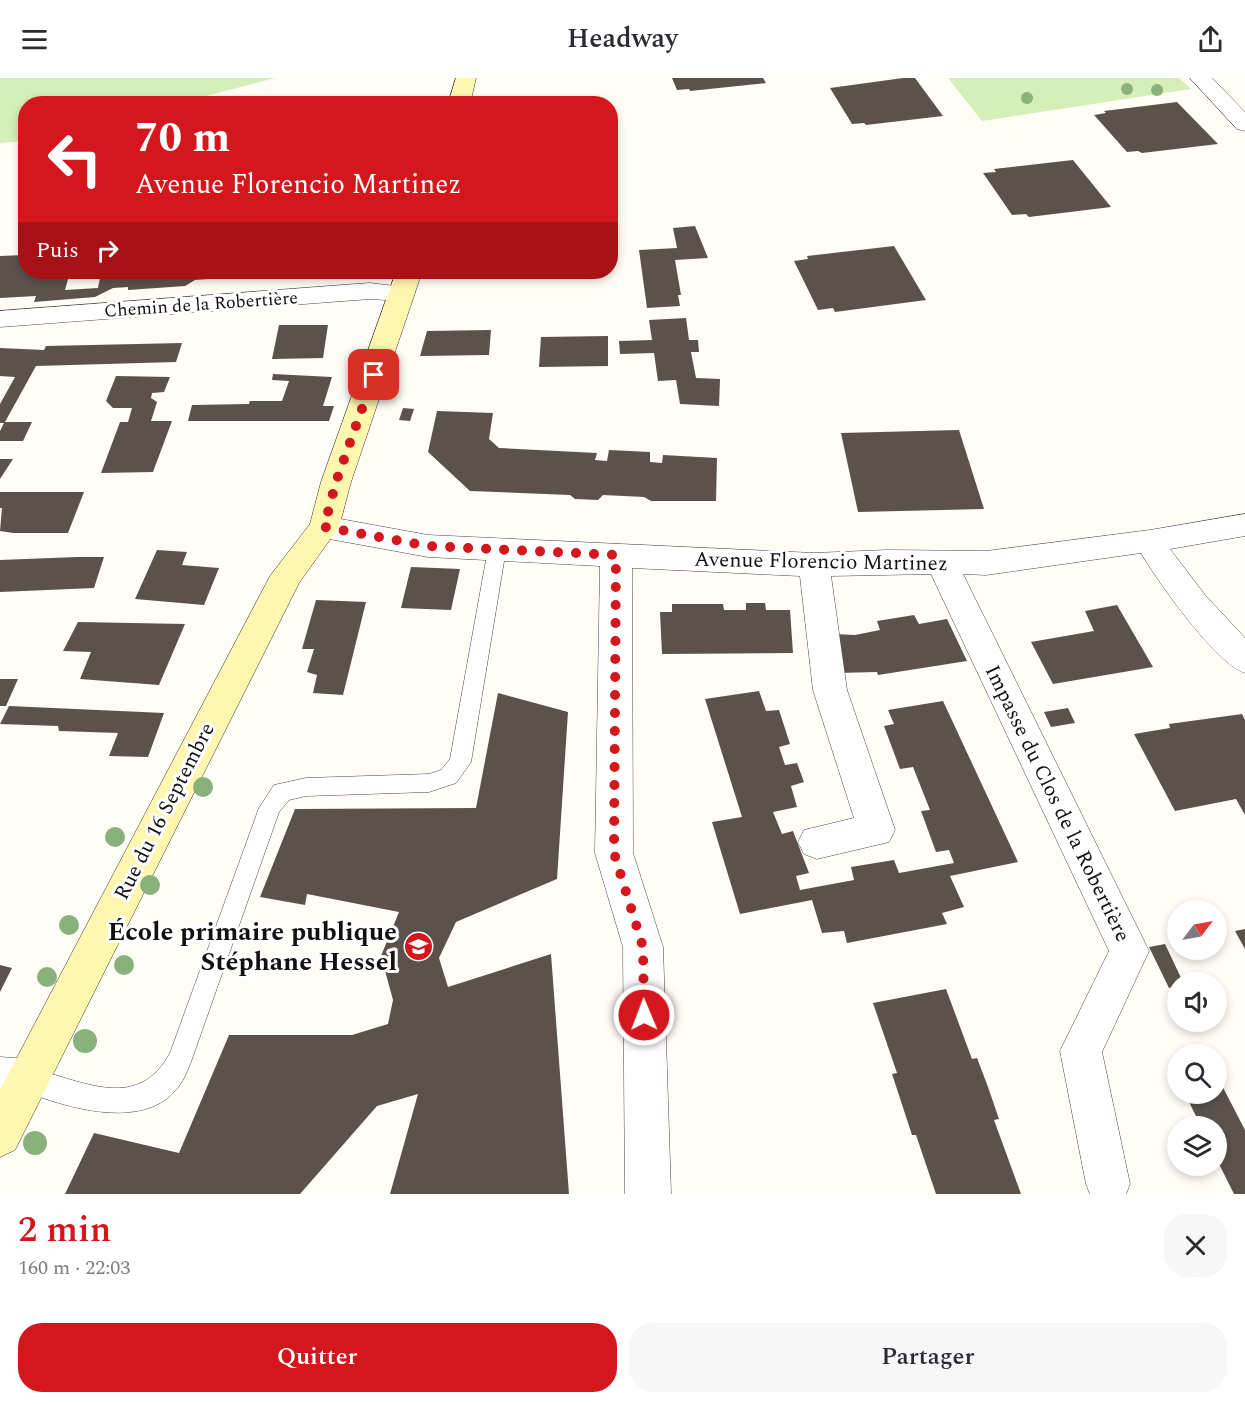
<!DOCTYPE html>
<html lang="fr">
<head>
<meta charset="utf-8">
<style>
  :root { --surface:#fff; --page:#f7f7f7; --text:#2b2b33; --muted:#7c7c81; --accent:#d3171d }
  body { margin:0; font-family:Spectral,serif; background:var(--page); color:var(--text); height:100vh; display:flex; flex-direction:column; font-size:22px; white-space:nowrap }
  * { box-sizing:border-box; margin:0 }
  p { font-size:20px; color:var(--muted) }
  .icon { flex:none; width:33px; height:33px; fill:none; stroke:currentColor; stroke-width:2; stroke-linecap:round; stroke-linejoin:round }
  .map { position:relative; height:1116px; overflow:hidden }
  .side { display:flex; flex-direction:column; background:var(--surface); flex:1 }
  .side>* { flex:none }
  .guide { position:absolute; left:18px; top:18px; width:600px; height:183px; border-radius:24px; box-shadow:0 3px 9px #0003; background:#d3171d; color:#fff; overflow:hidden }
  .needle { width:39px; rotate:58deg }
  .fabs { position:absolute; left:1167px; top:822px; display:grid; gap:12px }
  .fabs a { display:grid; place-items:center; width:60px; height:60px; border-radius:50%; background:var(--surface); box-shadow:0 3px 9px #0003; font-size:30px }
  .pin { position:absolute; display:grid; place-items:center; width:51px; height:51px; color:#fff; margin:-26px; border-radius:12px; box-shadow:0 3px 9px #0006 }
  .me { position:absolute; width:66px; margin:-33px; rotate:359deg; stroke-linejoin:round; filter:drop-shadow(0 0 4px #0008) }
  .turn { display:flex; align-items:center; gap:21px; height:126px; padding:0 18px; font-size:27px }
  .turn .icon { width:78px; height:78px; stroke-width:2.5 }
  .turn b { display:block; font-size:42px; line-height:51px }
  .then { display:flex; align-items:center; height:57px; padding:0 18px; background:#0003; gap:12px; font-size:22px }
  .round { display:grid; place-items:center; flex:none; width:63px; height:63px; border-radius:24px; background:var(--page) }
  .summary { display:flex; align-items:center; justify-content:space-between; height:102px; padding:0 18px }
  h1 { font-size:36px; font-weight:600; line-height:45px; color:var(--accent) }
  .primary-button { display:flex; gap:12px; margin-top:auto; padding:12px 18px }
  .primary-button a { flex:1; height:69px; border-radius:24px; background:var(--accent); color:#fff; font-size:24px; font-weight:600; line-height:69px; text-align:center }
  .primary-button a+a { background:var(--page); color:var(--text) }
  header { display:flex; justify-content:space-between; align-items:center; height:78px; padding:0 18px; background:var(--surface); font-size:27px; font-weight:600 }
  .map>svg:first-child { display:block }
  .green { fill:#d4efb8 }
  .building { fill:#5b524c }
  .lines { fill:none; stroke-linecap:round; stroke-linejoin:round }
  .lane-casing { stroke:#444; stroke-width:1 }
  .street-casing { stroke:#444; stroke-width:1 }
  .secondary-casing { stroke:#333; stroke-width:1 }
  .lane { fill:#fff; fill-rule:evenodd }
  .street { fill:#fff; fill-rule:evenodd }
  .secondary { fill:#fff7b0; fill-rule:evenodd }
  .tree { fill:#89b17b }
  .route { stroke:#d3171d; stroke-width:10; stroke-dasharray:0 18 }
  .labels { text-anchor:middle; stroke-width:6; stroke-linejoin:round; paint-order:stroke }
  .far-street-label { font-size:18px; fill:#111; stroke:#fff }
  .street-label { font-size:21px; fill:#111; stroke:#fff }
  .near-poi-label { font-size:26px; font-weight:bold; fill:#111; stroke:#fff; text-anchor:end }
</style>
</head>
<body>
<header><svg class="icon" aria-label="menu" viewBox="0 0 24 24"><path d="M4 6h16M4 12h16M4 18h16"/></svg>Headway<svg class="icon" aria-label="share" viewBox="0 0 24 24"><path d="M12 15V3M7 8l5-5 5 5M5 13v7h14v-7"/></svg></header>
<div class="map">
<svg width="1245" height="1116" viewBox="0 0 1245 1116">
  <rect width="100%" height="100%" fill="#fffdf5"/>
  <path class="green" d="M 0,0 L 275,0 L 179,25 L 26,26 L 25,63 L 0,65 Z
    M 948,0 L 1179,0 L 1191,11 L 982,43 Z"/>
  <path class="building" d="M 672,0 L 763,0 L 766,5 L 690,13 L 689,11 L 677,12 Z
    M 903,0 L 915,0 L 943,38 L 866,47 L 864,45 L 852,46 L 830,10 Z
    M 1177,24 L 1218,66 L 1142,75 L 1138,73 L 1127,74 L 1094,37 L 1106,35 L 1104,33 Z
    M 1073,82 L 1111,129 L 1029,139 L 1026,136 L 1012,137 L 983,95 L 996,94 L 994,91 Z
    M 695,148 L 708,180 L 675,182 L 681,217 L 678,217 L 680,228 L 647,230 L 639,172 L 677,170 L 673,150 Z
    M 894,168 L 926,222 L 835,234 L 833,230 L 818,232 L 794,183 L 808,181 L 807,178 Z
    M 26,177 L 26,194 L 70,194 L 65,212 L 98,210 L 101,194 L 238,194 L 237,199 L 195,202 L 185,208 L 128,212 L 128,209 L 113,210 L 95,219 L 34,224 L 36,218 L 0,220 L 0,178 Z
    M 686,240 L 689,262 L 698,262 L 699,274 L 691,274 L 696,300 L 720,301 L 719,328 L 680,326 L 676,302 L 658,303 L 654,275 L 620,276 L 619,263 L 652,262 L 649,242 Z
    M 279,247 L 328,247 L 323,280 L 272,281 Z
    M 491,252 L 489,277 L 420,278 L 427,253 Z
    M 608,258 L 608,288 L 539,289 L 541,259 Z
    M 182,265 L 176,284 L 36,288 L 5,344 L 32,344 L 23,363 L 0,363 L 0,353 L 4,345 L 0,345 L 0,326 L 15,299 L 0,298 L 0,270 L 44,272 L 46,268 Z
    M 273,296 L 332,299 L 323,328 L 334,328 L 329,343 L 188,343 L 192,327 L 249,326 L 250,323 L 282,323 L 289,303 L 272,302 Z
    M 116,298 L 170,299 L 164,314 L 152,315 L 151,320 L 157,324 L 151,343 L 172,343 L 153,394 L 101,395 L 120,344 L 128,344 L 132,330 L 113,330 L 106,323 Z
    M 403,330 L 414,331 L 410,343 L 399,342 Z
    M 437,333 L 493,335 L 489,361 L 499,370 L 597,375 L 595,382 L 607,383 L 609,372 L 650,374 L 650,384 L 662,385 L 663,377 L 717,380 L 716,423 L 651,423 L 644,419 L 603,417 L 598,422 L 575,421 L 570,417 L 470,413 L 428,374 Z
    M 959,352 L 984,431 L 858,434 L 841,355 Z
    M 0,381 L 13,381 L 0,401 Z
    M 0,414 L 84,414 L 68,455 L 13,455 L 0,453 L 2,430 L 0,430 Z
    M 157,472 L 187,474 L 182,487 L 219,490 L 204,527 L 135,521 Z
    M 77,479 L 104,479 L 94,510 L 0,514 L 0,482 Z
    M 411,489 L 460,491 L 451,532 L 401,530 Z
    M 316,522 L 366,524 L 343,617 L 313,615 L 317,597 L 307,594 L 314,571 L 302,571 Z
    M 746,525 L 765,525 L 766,532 L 790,532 L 793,575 L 662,576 L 660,534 L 672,534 L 672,526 L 723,526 L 724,532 L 746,532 Z
    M 1117,527 L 1153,589 L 1053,606 L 1031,564 L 1094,553 L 1085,533 Z
    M 914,537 L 919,546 L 947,541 L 967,583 L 878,597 L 877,594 L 837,595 L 834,556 L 855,557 L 880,552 L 877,543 Z
    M 78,544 L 185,546 L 159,607 L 80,601 L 91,574 L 63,573 Z
    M 0,601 L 18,601 L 6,628 L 0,628 Z
    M 759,613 L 766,633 L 779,632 L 790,666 L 779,669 L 785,687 L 797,685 L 804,704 L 791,708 L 797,729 L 773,734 L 782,756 L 793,753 L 809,795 L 796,798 L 800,812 L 854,802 L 851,789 L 894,782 L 899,795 L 954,785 L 949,772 L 936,774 L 921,733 L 930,732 L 913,689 L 900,691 L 884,648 L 894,646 L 888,632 L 943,623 L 1018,784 L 950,798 L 964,829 L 942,835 L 947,846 L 847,865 L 844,853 L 822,855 L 812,822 L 740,836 L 712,744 L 742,739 L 705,621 Z
    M 498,615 L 568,634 L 557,801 L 456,844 L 439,880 L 448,909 L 551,876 L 569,1116 L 390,1116 L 418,1016 L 377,1028 L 300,1116 L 65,1116 L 94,1055 L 179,1075 L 229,957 L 352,957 L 388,946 L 393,922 L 381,878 L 399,834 L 307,816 L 305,827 L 260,819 L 295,731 L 476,730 Z
    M 9,628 L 164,635 L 148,679 L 109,678 L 118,655 L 59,653 L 58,648 L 0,646 Z
    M 1068,630 L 1075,645 L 1051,649 L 1044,634 Z
    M 1242,636 L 1245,642 L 1245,737 L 1236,721 L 1175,733 L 1134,656 L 1170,650 L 1169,646 Z
    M 1245,851 L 1245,871 L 1235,853 Z
    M 1165,866 L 1183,904 L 1178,904 L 1178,907 L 1169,910 L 1149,869 Z
    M 0,887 L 12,890 L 0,914 Z
    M 946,911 L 972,981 L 977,980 L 988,1009 L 999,1041 L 994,1042 L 1021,1116 L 936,1116 L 916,1057 L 912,1057 L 892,996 L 897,995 L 873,925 Z
    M 1216,996 L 1245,1052 L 1245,1116 L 1234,1116 L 1216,1080 L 1216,1048 L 1201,1048 L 1185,1016 L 1216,1016 Z"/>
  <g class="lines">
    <defs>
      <path id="lane" d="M 497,464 L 503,466 L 506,471 L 471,684 L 456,705 L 429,714 L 306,718 L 289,722 L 279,734 L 192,981 C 188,992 183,1005 174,1014 C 138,1053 61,1028 19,1011 L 15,1002 L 19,993 C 32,988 42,993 55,997 C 101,1011 143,1025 170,975 L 259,730 L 274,707 L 306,700 L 429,696 L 441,692 L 450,681 L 488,471 L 491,466 Z"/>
      <path id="street" d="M 1190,0 L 1212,0 L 1245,34 L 1245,53 L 1237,51 Z
        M 370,205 L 411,210 L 415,215 L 411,220 L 402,223 L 370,221 L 0,249 L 0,233 Z
        M 1245,436 L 1245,458 L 1170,471 L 1205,517 L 1245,560 L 1245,595 C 1216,586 1158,504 1141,475 L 986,497 L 963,496 L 1149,873 L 1102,974 L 1130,1106 L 1126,1116 L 1090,1116 L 1086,1106 L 1060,973 L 1109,873 L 931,496 L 831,498 L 847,612 L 895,752 L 889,764 L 817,781 L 804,776 L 798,764 L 804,752 L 854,740 L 813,612 L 800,498 L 632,490 L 633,775 L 663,869 L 671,1116 L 625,1116 L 623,869 L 595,775 L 600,488 L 428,479 L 324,460 L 313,457 L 309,449 L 313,441 L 324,438 L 428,457 L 814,475 L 887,472 L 986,473 L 1150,452 Z
        M 0,979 L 28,981 L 43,987 L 49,1002 L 43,1017 L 28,1023 L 0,1021 Z"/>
      <path id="secondary" d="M 456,0 L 476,0 L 470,26 L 448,26 Z
        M 396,194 L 422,194 L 351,404 L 339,449 L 299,505 L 15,1072 L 0,1079 L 0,1012 L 270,498 L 310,446 L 321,404 Z"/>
    </defs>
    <use href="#lane" class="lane-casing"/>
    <use href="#street" class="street-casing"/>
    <use href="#secondary" class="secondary-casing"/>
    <use href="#lane" class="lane"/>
    <use href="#street" class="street"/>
    <use href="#secondary" class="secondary"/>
  </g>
  <g class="tree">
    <circle cx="1127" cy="11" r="6"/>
    <circle cx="1157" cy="12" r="6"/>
    <circle cx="1027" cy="20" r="6"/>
    <circle cx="203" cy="709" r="10"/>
    <circle cx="115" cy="759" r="10"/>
    <circle cx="150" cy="807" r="10"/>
    <circle cx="69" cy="847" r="10"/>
    <circle cx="124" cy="887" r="10"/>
    <circle cx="47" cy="899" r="10"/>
    <circle cx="85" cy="963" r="12"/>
    <circle cx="35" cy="1065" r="12"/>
  </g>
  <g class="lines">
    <path class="route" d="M 374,297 L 336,404 L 324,449 L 428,468 L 616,477 L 614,775 L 643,869 L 644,937"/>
  </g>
  <defs>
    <symbol id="school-disc" viewBox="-11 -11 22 22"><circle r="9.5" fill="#d3171d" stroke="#fff"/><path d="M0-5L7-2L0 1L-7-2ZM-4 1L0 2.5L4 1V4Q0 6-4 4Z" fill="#fff"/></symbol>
  </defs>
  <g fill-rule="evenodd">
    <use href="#school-disc" x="402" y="852" width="33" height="33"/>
  </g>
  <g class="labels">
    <g class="far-street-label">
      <text transform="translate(201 226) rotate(-4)" y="6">Chemin de la Robertière</text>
    </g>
    <g class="street-label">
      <text transform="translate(821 483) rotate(1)" y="7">Avenue Florencio Martinez</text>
      <text transform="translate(1058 725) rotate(64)" y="7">Impasse du Clos de la Robertière</text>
      <text transform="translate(164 733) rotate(-63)" y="7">Rue du 16 Septembre</text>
    </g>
    <g class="near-poi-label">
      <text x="397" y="862">École primaire publique<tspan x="397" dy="30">Stéphane Hessel</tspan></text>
    </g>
  </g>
</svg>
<div class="fabs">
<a><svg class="needle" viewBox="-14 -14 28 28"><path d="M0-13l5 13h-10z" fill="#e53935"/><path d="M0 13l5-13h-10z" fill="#7c7c81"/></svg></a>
<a><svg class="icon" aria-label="sound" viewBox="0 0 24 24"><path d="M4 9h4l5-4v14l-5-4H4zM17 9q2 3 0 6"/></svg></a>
<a><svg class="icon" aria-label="search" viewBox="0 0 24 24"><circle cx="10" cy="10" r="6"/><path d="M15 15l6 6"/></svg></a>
<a><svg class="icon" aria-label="layers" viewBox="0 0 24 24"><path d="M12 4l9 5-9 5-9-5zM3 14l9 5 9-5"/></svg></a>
</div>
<div class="pin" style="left:374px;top:297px;background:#d93025"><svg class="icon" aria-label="arrive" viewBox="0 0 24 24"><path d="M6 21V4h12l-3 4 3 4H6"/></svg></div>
<svg class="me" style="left:644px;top:937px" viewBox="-20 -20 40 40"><circle r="17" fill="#d3171d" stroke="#fff" stroke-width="3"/><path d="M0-11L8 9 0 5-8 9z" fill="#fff"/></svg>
<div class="guide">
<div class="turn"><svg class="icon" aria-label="left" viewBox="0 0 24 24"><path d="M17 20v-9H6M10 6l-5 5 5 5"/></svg><div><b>70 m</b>Avenue Florencio Martinez</div></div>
<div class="then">Puis<svg class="icon" aria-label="right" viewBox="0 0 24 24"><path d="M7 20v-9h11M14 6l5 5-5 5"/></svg></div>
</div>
</div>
<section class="side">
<div class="summary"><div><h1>2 min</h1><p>160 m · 22:03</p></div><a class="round"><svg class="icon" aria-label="close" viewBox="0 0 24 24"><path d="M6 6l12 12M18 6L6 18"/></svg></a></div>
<div class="primary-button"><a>Quitter</a><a>Partager</a></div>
</section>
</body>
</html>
